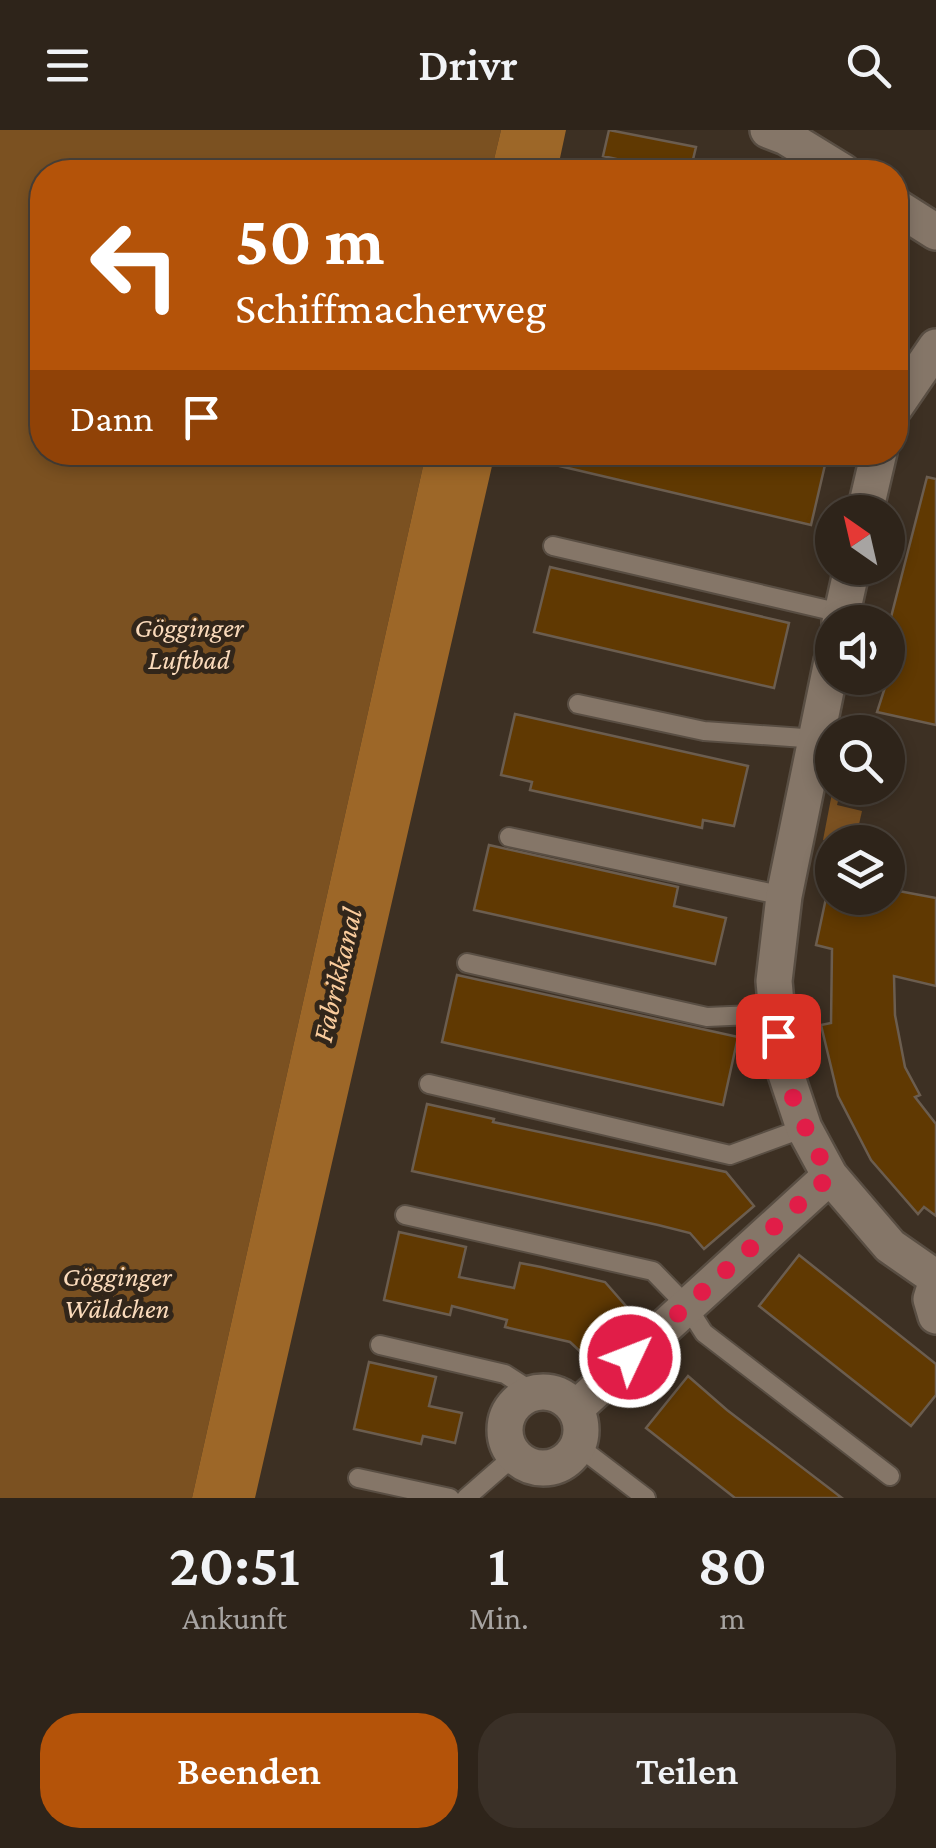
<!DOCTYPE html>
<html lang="de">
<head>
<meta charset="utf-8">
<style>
  :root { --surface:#2e241a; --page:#3a3027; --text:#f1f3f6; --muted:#a7a4a2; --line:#494139; --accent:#b45309 }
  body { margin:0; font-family:"Crimson Pro",serif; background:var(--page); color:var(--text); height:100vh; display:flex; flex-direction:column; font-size:38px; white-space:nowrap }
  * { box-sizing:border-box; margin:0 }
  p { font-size:32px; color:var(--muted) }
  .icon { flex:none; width:55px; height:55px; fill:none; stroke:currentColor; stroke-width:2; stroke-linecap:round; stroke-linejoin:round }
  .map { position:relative; height:1368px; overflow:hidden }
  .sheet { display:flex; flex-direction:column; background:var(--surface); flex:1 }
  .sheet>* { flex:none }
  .top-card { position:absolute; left:30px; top:30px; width:878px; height:305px; border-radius:40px; box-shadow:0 5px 15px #0003,0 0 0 2px var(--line); background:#b45309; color:#fff; overflow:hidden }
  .needle { width:65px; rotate:326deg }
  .buttons { position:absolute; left:815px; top:365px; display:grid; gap:20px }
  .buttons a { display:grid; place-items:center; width:90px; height:90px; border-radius:50%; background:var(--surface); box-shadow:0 5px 15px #0003,0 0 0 2px var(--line); font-size:50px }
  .pin { position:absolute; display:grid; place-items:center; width:85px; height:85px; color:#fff; margin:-42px; border-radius:20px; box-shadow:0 5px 15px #0006 }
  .me { position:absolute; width:110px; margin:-55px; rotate:47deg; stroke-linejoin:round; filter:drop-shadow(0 0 8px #0008) }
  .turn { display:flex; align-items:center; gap:35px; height:210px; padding:0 40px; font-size:45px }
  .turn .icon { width:130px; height:130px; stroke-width:2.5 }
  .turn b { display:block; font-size:70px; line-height:85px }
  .then { display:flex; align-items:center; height:95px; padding:0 40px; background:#0003; gap:20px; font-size:38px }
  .eta { display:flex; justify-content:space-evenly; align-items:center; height:170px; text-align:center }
  .eta b { font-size:60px; font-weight:600; line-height:70px }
  .primary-button { display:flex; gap:20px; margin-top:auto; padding:20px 40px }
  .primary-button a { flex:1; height:115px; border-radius:40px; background:var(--accent); color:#fff; font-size:40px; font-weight:600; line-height:115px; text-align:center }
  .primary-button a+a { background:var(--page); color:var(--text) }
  header { display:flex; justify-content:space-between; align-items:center; height:130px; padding:0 40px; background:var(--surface); font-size:45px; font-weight:600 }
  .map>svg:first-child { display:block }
  .green { fill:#7b5121 }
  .water { fill:#9d6728 }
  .building { fill:#603902; stroke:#6b5d4f; stroke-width:2.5 }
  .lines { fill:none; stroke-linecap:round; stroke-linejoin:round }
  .service-casing { stroke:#594e43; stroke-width:22 }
  .minor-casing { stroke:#594e43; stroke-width:40 }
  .service { stroke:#857668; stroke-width:18 }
  .minor { stroke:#857668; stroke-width:35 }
  .route { stroke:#e11d48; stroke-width:18; stroke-dasharray:0 32.4 }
  .labels { text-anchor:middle; stroke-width:10; stroke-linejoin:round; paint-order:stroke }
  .park-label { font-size:28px; font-style:italic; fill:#fadabb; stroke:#32261a }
  .water-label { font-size:30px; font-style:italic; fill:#fbcd9e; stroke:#32261a }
</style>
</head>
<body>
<header><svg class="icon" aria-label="menu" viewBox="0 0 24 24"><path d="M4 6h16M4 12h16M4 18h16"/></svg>Drivr<svg class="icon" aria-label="search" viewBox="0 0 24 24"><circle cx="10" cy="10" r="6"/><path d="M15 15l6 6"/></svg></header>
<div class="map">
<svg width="936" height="1368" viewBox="0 0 936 1368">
  <rect width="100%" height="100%" fill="#3d3023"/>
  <path class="green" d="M 0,0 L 501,0 L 491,42 L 42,42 L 42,322 L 426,323 L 192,1368 L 0,1368 Z
    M 833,658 L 866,658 L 865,664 L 841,659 L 837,675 L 862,681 L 855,712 L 823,710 Z"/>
  <path class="water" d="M 501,0 L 566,0 L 557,42 L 491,42 Z
    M 426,323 L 495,323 L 255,1368 L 192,1368 Z"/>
  <path class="building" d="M 609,0 L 696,17 L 690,42 L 669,41 L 603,26 Z
    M 553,322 L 828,322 L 811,395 L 551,334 Z
    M 927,347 L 936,349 L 936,595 L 877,582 L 888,548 L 888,499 Z
    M 550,437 L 789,493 L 774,558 L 534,502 Z
    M 515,584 L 748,636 L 734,696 L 703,690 L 702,698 L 530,660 L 532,652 L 501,645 Z
    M 489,715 L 678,757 L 674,776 L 726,788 L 715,834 L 474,780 Z
    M 888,759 L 936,768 L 936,856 L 894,846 L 895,885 L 905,937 L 920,965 L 915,967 L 936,994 L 936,1086 L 924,1077 L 918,1084 L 871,1030 L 838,966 L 821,895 L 831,893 L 832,819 L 816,815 L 826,768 L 888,768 Z
    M 457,845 L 738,907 L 723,975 L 442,912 Z
    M 427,974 L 494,989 L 493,992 L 726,1042 L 754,1076 L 704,1119 L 690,1103 L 658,1095 L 412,1041 Z
    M 399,1102 L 466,1117 L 459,1147 L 514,1158 L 520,1133 L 541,1137 L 605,1152 L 632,1183 L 584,1225 L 570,1212 L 505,1197 L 507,1190 L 452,1176 L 450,1185 L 384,1170 Z
    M 799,1125 L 936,1234 L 936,1265 L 911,1296 L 759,1176 Z
    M 369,1232 L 436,1247 L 429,1276 L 462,1283 L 455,1313 L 423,1306 L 421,1314 L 354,1299 Z
    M 688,1246 L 727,1280 L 842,1368 L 735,1368 L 646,1298 Z"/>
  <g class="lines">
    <defs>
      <path id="service" d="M 553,416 L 841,483
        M 578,574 L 704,601 L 818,609
        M 509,707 L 784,766
        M 467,833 L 707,887 L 776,884
        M 429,954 L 730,1025 L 804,998
        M 405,1085 L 653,1141 L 686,1175 L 704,1203 L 890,1346
        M 380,1215 L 505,1244 L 533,1262
        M 578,1316 L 646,1368
        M 358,1348 L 450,1368
        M 466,1368 L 514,1326"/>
      <path id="minor" d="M 768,0 L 786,7 L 843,42
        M 895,76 L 936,102
        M 895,277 L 936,217
        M 865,382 L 879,322
        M 840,492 L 852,438
        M 832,531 L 784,766 L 774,851 L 781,929 L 804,998 L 830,1046 L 890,1116 L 936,1148
        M 936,1153 L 931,1169 L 936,1186
        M505 1300a38 38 0 1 1 76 0a38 38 0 1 1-76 0Z
        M 575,1279 L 830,1046"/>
    </defs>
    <use href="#service" class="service-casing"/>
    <use href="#minor" class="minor-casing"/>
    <use href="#service" class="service"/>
    <use href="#minor" class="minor"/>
  </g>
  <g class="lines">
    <path class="route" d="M 630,1227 L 830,1046 C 806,1002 784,957 778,906"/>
  </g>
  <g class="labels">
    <g class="park-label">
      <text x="189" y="507">Gögginger<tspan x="189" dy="32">Luftbad</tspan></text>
      <text x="117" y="1156">Gögginger<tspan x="117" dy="32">Wäldchen</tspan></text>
    </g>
    <g class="water-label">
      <text transform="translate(337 845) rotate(-77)" y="10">Fabrikkanal</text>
    </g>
  </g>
</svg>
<div class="buttons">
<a><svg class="needle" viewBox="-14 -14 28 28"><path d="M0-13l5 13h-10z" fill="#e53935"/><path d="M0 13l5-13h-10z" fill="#a7a4a2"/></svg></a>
<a><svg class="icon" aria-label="sound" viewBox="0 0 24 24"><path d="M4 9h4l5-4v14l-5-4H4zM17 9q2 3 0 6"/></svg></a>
<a><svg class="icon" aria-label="search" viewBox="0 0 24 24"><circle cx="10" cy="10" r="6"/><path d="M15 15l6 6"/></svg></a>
<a><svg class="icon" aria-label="layers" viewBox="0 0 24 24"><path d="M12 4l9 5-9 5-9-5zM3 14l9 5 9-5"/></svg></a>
</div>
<div class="pin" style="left:778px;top:906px;background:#d93025"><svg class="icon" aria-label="arrive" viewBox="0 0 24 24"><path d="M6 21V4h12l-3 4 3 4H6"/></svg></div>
<svg class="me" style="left:630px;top:1227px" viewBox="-20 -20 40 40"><circle r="17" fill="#e11d48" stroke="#fff" stroke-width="3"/><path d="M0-11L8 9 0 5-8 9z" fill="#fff"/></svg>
<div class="top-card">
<div class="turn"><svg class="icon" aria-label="left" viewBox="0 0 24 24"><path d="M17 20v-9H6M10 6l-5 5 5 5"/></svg><div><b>50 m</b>Schiffmacherweg</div></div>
<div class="then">Dann<svg class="icon" aria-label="arrive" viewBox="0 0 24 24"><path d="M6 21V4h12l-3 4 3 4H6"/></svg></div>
</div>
</div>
<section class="sheet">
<div class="eta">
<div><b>20:51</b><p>Ankunft</p></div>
<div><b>1</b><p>Min.</p></div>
<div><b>80</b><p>m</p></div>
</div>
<div class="primary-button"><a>Beenden</a><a>Teilen</a></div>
</section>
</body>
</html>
